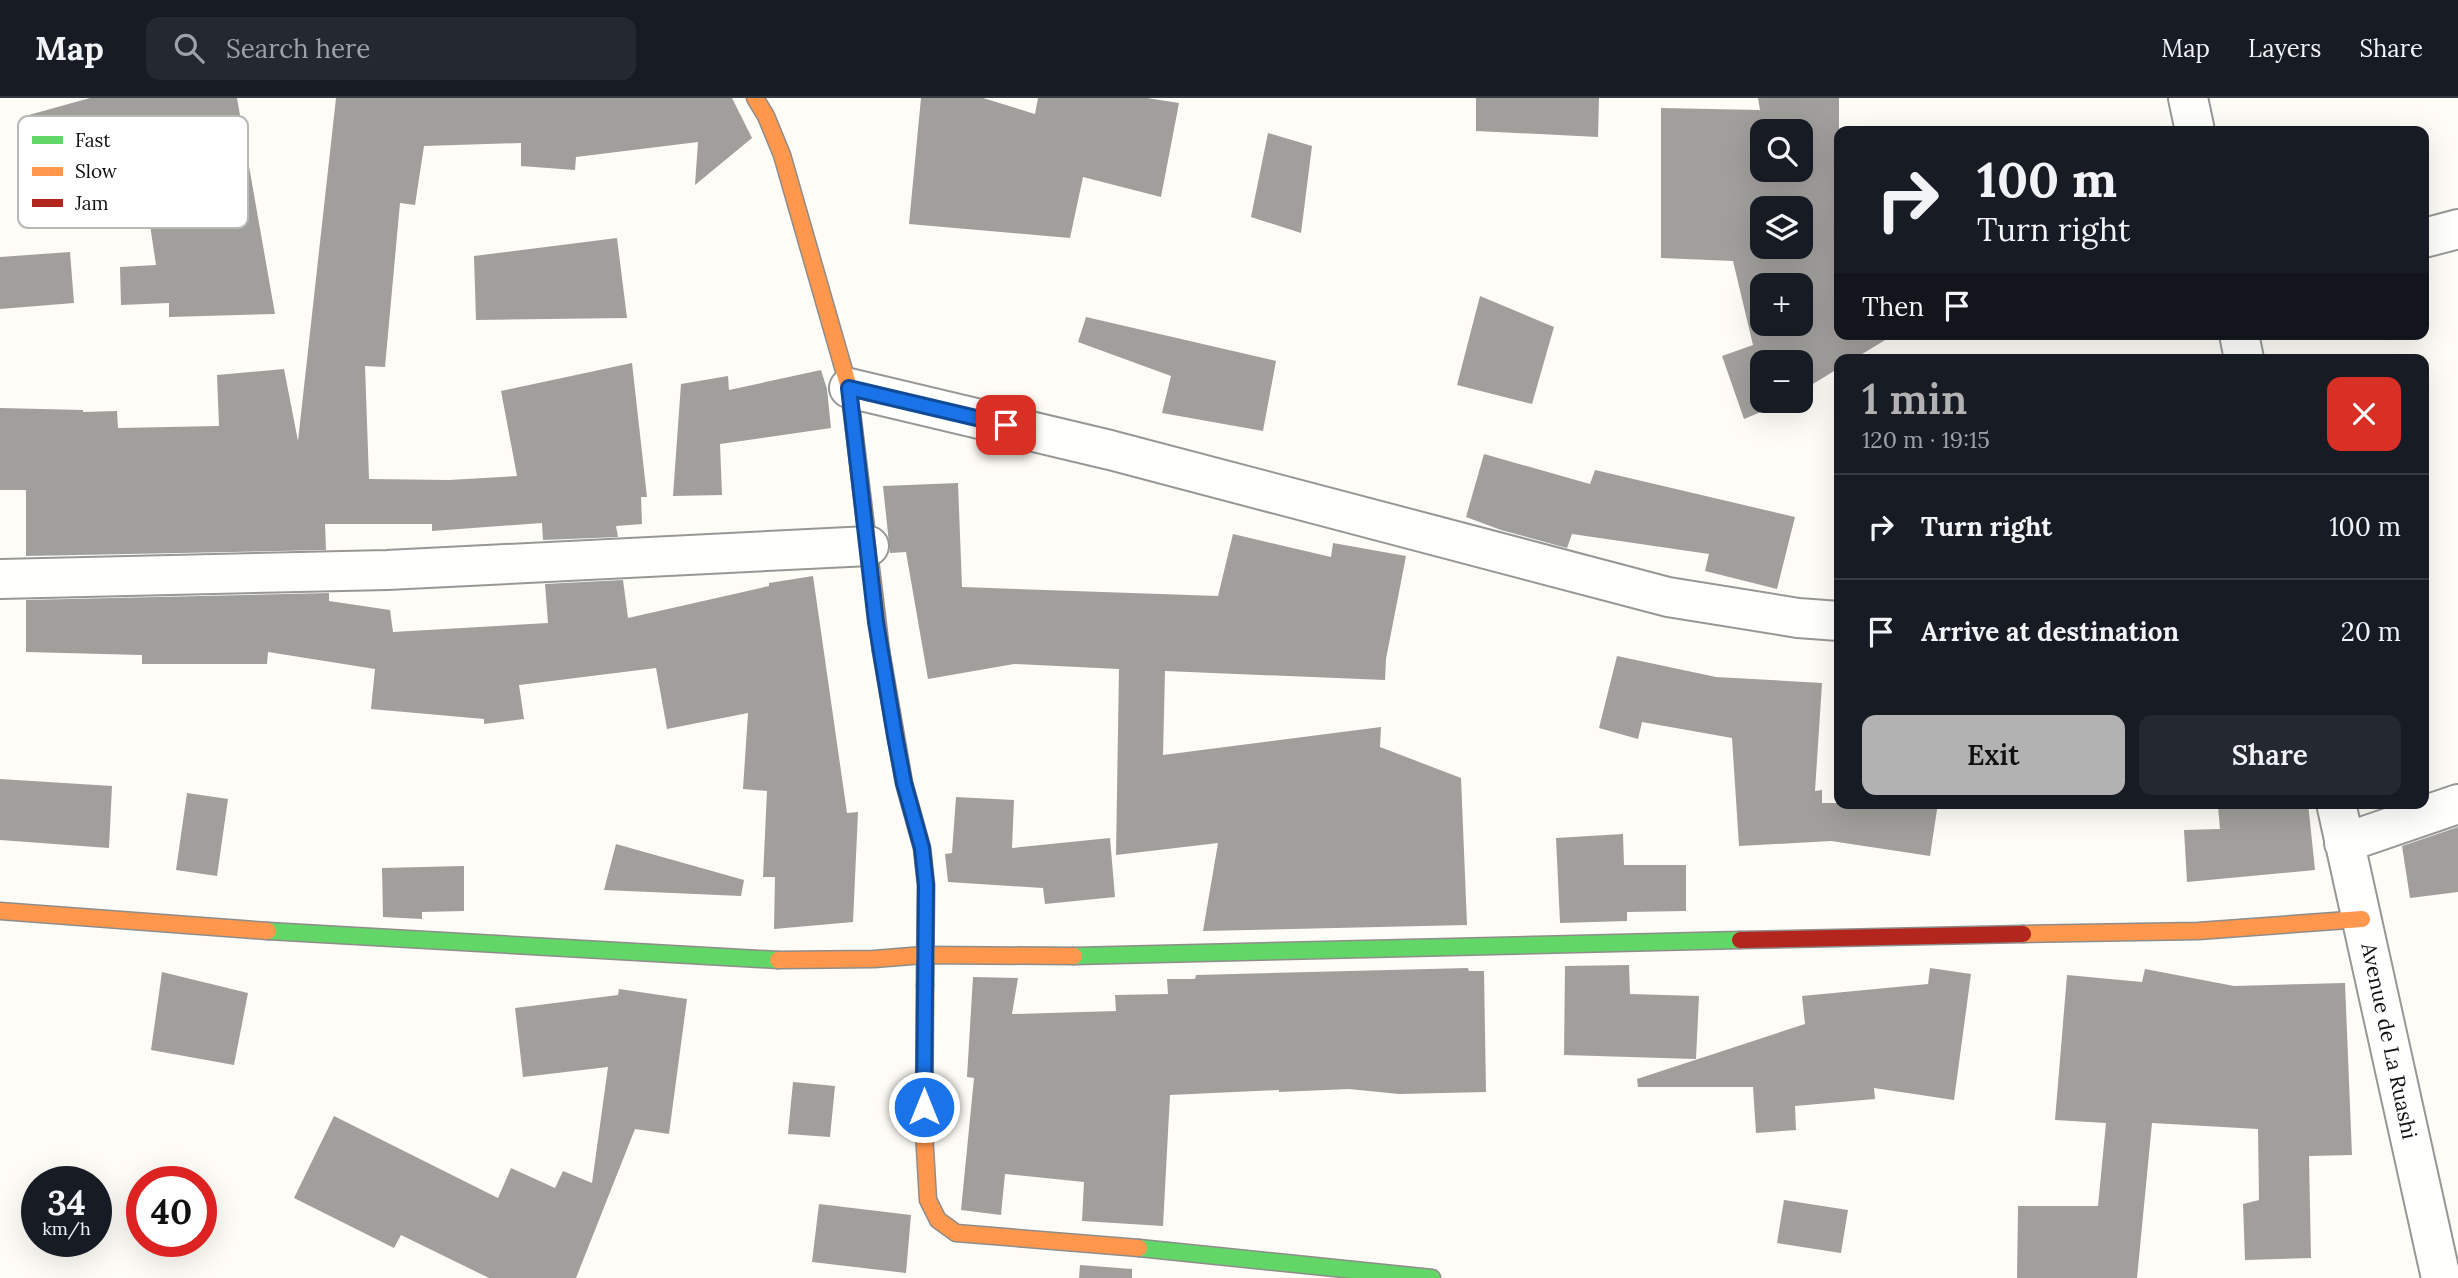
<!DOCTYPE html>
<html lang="en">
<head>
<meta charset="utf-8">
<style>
  :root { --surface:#171b24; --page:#242831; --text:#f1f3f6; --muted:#9ea1a6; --line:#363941; --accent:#b2b2b3 }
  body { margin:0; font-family:Lora,serif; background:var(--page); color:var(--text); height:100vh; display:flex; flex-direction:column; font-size:26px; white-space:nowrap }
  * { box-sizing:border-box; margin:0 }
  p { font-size:23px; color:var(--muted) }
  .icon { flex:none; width:38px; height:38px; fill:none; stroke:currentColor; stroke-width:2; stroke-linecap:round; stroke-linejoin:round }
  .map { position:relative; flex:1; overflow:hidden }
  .details { position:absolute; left:1834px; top:256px; width:595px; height:455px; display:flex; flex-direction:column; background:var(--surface); border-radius:14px; box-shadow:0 7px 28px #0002 }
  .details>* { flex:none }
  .banner { position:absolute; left:1834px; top:28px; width:595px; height:214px; border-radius:14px; box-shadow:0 7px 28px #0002; background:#171b24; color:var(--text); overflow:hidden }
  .controls { position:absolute; left:1750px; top:21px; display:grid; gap:14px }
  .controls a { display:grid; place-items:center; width:63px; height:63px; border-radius:14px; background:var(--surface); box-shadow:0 7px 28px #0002; font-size:35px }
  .speed { position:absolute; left:21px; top:1068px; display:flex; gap:14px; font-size:35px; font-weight:700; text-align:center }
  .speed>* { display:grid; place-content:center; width:91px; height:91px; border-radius:50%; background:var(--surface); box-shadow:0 7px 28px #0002; line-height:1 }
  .speed small { font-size:18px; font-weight:400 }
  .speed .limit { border:10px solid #d22; background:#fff; color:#111 }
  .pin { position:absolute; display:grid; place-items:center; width:60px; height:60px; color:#fff; margin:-30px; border-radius:14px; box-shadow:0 4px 10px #0006 }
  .me { position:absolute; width:77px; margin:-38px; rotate:0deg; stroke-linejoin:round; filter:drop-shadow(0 0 5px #0008) }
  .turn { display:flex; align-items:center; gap:24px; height:147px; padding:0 28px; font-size:32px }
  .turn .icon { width:91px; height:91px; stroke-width:2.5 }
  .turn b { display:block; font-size:49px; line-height:60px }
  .then { display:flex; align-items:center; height:66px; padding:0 28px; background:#0003; gap:14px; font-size:26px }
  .round { display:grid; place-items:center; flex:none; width:74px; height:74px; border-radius:14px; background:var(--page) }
  .headline { display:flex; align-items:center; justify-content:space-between; height:119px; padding:0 28px }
  h1 { font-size:42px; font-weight:600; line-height:52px; color:var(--accent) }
  .cta { display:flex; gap:14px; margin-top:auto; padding:14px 28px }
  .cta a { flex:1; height:80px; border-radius:14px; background:var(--accent); color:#111; font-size:28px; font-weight:600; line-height:80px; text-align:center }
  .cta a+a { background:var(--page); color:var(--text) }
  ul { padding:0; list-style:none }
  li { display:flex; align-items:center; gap:21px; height:105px; padding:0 28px; border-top:2px solid var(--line) }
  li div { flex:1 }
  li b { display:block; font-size:26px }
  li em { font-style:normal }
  header { display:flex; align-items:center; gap:42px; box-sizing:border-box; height:98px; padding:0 35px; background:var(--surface); border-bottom:2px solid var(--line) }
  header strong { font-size:33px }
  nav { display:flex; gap:38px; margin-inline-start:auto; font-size:24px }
  .search { width:490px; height:63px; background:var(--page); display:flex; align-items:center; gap:18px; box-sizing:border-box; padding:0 24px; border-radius:14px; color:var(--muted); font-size:26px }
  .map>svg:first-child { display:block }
  .building { fill:#a19f9c; fill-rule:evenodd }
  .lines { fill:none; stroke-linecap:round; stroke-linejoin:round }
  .street-casing { stroke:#979795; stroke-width:42 }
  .fast-casing { stroke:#8e8d8b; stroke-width:19 }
  .slow-casing { stroke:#8e8d8b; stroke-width:19 }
  .jam-casing { stroke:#8e8d8b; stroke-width:19 }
  .street { stroke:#fffffe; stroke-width:38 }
  .fast { stroke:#63d668; stroke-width:16 }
  .slow { stroke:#ff974d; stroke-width:16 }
  .jam { stroke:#b3261e; stroke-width:16 }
  .route-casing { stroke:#114b97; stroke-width:18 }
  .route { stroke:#1a73e8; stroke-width:12 }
  .labels { text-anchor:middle; stroke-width:7; stroke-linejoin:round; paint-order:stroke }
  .street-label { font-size:21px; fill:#111; stroke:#fff }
  .key { fill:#fff; stroke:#b8b8b8; stroke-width:2 }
  .key-label { font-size:19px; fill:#111 }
</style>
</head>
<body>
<header>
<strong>Map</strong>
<div class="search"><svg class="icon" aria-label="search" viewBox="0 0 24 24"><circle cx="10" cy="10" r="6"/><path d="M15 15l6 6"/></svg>Search here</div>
<nav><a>Map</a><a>Layers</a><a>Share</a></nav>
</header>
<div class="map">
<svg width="2458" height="1180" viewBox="0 0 2458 1180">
  <rect width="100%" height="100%" fill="#fdfcf7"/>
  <path class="building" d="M 90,0 L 237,0 L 275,216 L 169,219 L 169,205 L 121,207 L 120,169 L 156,167 L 141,67 L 104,72 L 102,60 L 40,76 L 25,18 Z
    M 336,0 L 732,0 L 752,40 L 695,87 L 698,44 L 576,59 L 575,72 L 521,68 L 521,45 L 424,48 L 415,107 L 400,105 L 385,269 L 365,268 L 369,381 L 449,382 L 517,378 L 501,293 L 632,265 L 647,399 L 641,399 L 642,426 L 616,428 L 618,439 L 543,442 L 542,425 L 432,433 L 432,426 L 325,426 L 326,452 L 26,458 L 26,392 L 0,392 L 0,310 L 83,312 L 83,314 L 117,313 L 118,330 L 219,328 L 217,277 L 284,271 L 298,343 Z
    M 921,0 L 983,0 L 1035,16 L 1038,0 L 1147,0 L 1179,5 L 1161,99 L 1083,79 L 1070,140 L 909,126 Z
    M 1476,0 L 1599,0 L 1598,39 L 1476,33 Z
    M 1758,0 L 1839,0 L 1839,236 L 1895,236 L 1854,261 L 1839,261 L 1839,270 L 1808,289 L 1810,293 L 1801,297 L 1801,264 L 1762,264 L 1762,303 L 1787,303 L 1744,321 L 1722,258 L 1753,247 L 1733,163 L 1661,160 L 1661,10 L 1760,12 ZM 1762,33 L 1801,33 L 1801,72 L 1762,72 ZM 1762,110 L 1801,110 L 1801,149 L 1762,149 ZM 1762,187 L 1801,187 L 1801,226 L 1762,226 Z
    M 1268,35 L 1312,48 L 1301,135 L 1251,119 Z
    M 617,140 L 627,220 L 476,222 L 474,158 Z
    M 70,154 L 74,205 L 0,211 L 0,159 Z
    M 1480,198 L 1554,229 L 1532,306 L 1457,287 Z
    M 1086,219 L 1276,263 L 1263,333 L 1162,315 L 1171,278 L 1078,244 Z
    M 821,272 L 827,291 L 831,330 L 720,346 L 722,397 L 673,398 L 681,286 L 728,278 L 729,292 Z
    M 1484,356 L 1590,386 L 1595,372 L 1795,419 L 1777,491 L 1705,473 L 1709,456 L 1572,436 L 1567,450 L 1501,432 L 1466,419 Z
    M 958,385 L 962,489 L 1218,498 L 1233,436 L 1331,459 L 1333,445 L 1406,458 L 1386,561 L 1385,582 L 1165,573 L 1163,657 L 1381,629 L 1380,649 L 1461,680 L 1467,827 L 1203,833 L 1218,745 L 1116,757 L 1119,571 L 1014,566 L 928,581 L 906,454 L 890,455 L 883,388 Z
    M 813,478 L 847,715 L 858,714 L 853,824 L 774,831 L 775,779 L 763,779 L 767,693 L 743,691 L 748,615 L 667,631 L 656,570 L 519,587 L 524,621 L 484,626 L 484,621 L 371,611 L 375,571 L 268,554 L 267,566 L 142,566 L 142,557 L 26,554 L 26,502 L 329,495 L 329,503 L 390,512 L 393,534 L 548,525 L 545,486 L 623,482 L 628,520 L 769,488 L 769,485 Z
    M 1617,558 L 1716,579 L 1822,585 L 1815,693 L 1822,692 L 1822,705 L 1938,705 L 1930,758 L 1831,743 L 1739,748 L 1732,640 L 1642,624 L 1638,641 L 1599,630 Z
    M 0,681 L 112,688 L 109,750 L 0,742 Z
    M 187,695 L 228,701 L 217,778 L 176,772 Z
    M 956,699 L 1014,702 L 1012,750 L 1110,740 L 1115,799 L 1045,806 L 1043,790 L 948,784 L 945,756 L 952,755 Z
    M 2249,705 L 2308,705 L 2315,772 L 2187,784 L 2184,732 L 2220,731 L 2218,708 Z
    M 2458,729 L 2458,794 L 2410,800 L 2402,748 Z
    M 1623,736 L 1624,767 L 1686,767 L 1686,813 L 1627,814 L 1627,823 L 1560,825 L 1556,740 Z
    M 616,746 L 744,782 L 741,798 L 604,792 Z
    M 464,768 L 464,813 L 422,814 L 422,821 L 383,819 L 382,770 Z
    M 1629,867 L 1630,896 L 1699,898 L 1696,961 L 1564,957 L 1565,868 Z
    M 1468,870 L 1469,873 L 1484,873 L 1486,994 L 1399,996 L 1349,991 L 1279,994 L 1279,992 L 1170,997 L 1163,1128 L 1082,1123 L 1084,1084 L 1005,1076 L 1001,1117 L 961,1112 L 974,980 L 967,979 L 973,879 L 1018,880 L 1012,916 L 1116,913 L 1115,897 L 1168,896 L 1167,881 L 1195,881 L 1196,877 Z
    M 1930,870 L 1971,876 L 1954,1002 L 1874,990 L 1875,1001 L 1795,1008 L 1796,1032 L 1756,1035 L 1753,989 L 1638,989 L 1637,981 L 1805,926 L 1802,898 L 1928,886 Z
    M 2145,871 L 2234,888 L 2345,885 L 2352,1057 L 2309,1058 L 2311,1160 L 2245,1162 L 2243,1106 L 2259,1102 L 2258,1031 L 2152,1025 L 2137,1180 L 2017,1180 L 2018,1108 L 2098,1108 L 2106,1025 L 2055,1022 L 2067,877 L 2142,884 Z
    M 162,874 L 248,895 L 234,967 L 151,952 Z
    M 619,891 L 687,901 L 669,1036 L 635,1031 L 576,1180 L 489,1180 L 401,1137 L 394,1150 L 294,1100 L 334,1018 L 498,1100 L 511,1070 L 555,1090 L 563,1073 L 592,1085 L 608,969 L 523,979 L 515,910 L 618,897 Z
    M 793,984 L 835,988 L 830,1039 L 788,1036 Z
    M 1784,1102 L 1848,1112 L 1841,1155 L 1777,1145 Z
    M 819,1106 L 911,1117 L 906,1175 L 812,1164 Z
    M 1080,1167 L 1132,1171 L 1132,1180 L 1079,1180 Z"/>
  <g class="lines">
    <defs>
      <path id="street" d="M 2188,0 L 2195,33
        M 2424,140 L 2458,131
        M 2239,236 L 2244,261
        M 849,290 L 1110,352 L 1668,499 L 1798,520 L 1839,523
        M 0,481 L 387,472 L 869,448
        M 2336,705 L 2441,1180
        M 2344,745 L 2458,706"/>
      <path id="fast" d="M 268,833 L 778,862
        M 1074,858 L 1740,842
        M 1139,1150 L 1432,1180"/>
      <path id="slow" d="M 755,0 L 766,18 L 782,57 L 849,290 L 881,553
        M 0,813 L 268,833
        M 2023,836 L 2198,833 L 2362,821
        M 778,862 L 874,861 L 924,857 L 1074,858
        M 925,887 L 924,1034 L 928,1102 L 938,1122 L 956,1135 L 1139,1150"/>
      <path id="jam" d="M 881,553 L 904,685 L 922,750 L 926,787 L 925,887
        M 1740,842 L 2023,836"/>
    </defs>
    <use href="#street" class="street-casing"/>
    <use href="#fast" class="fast-casing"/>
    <use href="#slow" class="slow-casing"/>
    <use href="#jam" class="jam-casing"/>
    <use href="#street" class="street"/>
    <use href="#fast" class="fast"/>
    <use href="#slow" class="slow"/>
    <use href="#jam" class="jam"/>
  </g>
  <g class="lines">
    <defs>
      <path id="route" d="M 924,1009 L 926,787 L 922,750 L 904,685 L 895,638 L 876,524 L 849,290 L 1006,327"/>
    </defs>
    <use href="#route" class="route-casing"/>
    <use href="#route" class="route"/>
  </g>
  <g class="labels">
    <g class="street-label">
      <text transform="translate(2389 943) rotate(78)" y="7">Avenue de La Ruashi</text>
    </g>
  </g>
  <rect x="18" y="18" width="230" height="112" rx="10" class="key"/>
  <rect x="32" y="38" width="31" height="8" fill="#63d668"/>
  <rect x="32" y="69" width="31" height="9" fill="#ff974d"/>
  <rect x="32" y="101" width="31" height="8" fill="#b3261e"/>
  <g class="key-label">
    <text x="75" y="49">Fast</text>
    <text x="75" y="80">Slow</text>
    <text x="75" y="112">Jam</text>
  </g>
</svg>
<div class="controls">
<a><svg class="icon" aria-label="search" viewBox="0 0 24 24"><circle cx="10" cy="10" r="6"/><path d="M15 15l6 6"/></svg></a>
<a><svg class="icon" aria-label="layers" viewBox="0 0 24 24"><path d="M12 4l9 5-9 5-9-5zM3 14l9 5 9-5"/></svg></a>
<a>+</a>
<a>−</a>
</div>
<div class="speed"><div>34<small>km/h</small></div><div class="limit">40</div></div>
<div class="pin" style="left:1006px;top:327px;background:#d93025"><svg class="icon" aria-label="arrive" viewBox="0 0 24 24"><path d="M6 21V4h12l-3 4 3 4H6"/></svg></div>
<svg class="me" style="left:924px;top:1009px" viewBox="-20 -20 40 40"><circle r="17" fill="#1a73e8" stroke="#fff" stroke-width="3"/><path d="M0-11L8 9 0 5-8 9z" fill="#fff"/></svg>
<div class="banner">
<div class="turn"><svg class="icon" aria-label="right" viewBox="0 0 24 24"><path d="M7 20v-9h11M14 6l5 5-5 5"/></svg><div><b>100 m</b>Turn right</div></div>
<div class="then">Then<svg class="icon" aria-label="arrive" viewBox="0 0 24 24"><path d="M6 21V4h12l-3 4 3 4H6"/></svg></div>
</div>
<section class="details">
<div class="headline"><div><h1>1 min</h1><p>120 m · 19:15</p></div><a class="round" style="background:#d93025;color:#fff"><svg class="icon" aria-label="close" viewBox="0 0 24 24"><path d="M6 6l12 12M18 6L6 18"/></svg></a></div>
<ul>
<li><svg class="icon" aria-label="right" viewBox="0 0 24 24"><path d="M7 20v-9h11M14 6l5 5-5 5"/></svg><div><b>Turn right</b></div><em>100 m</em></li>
<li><svg class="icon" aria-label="arrive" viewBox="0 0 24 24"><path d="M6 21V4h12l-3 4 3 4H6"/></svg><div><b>Arrive at destination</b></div><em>20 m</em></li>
</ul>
<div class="cta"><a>Exit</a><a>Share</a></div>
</section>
</div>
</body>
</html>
